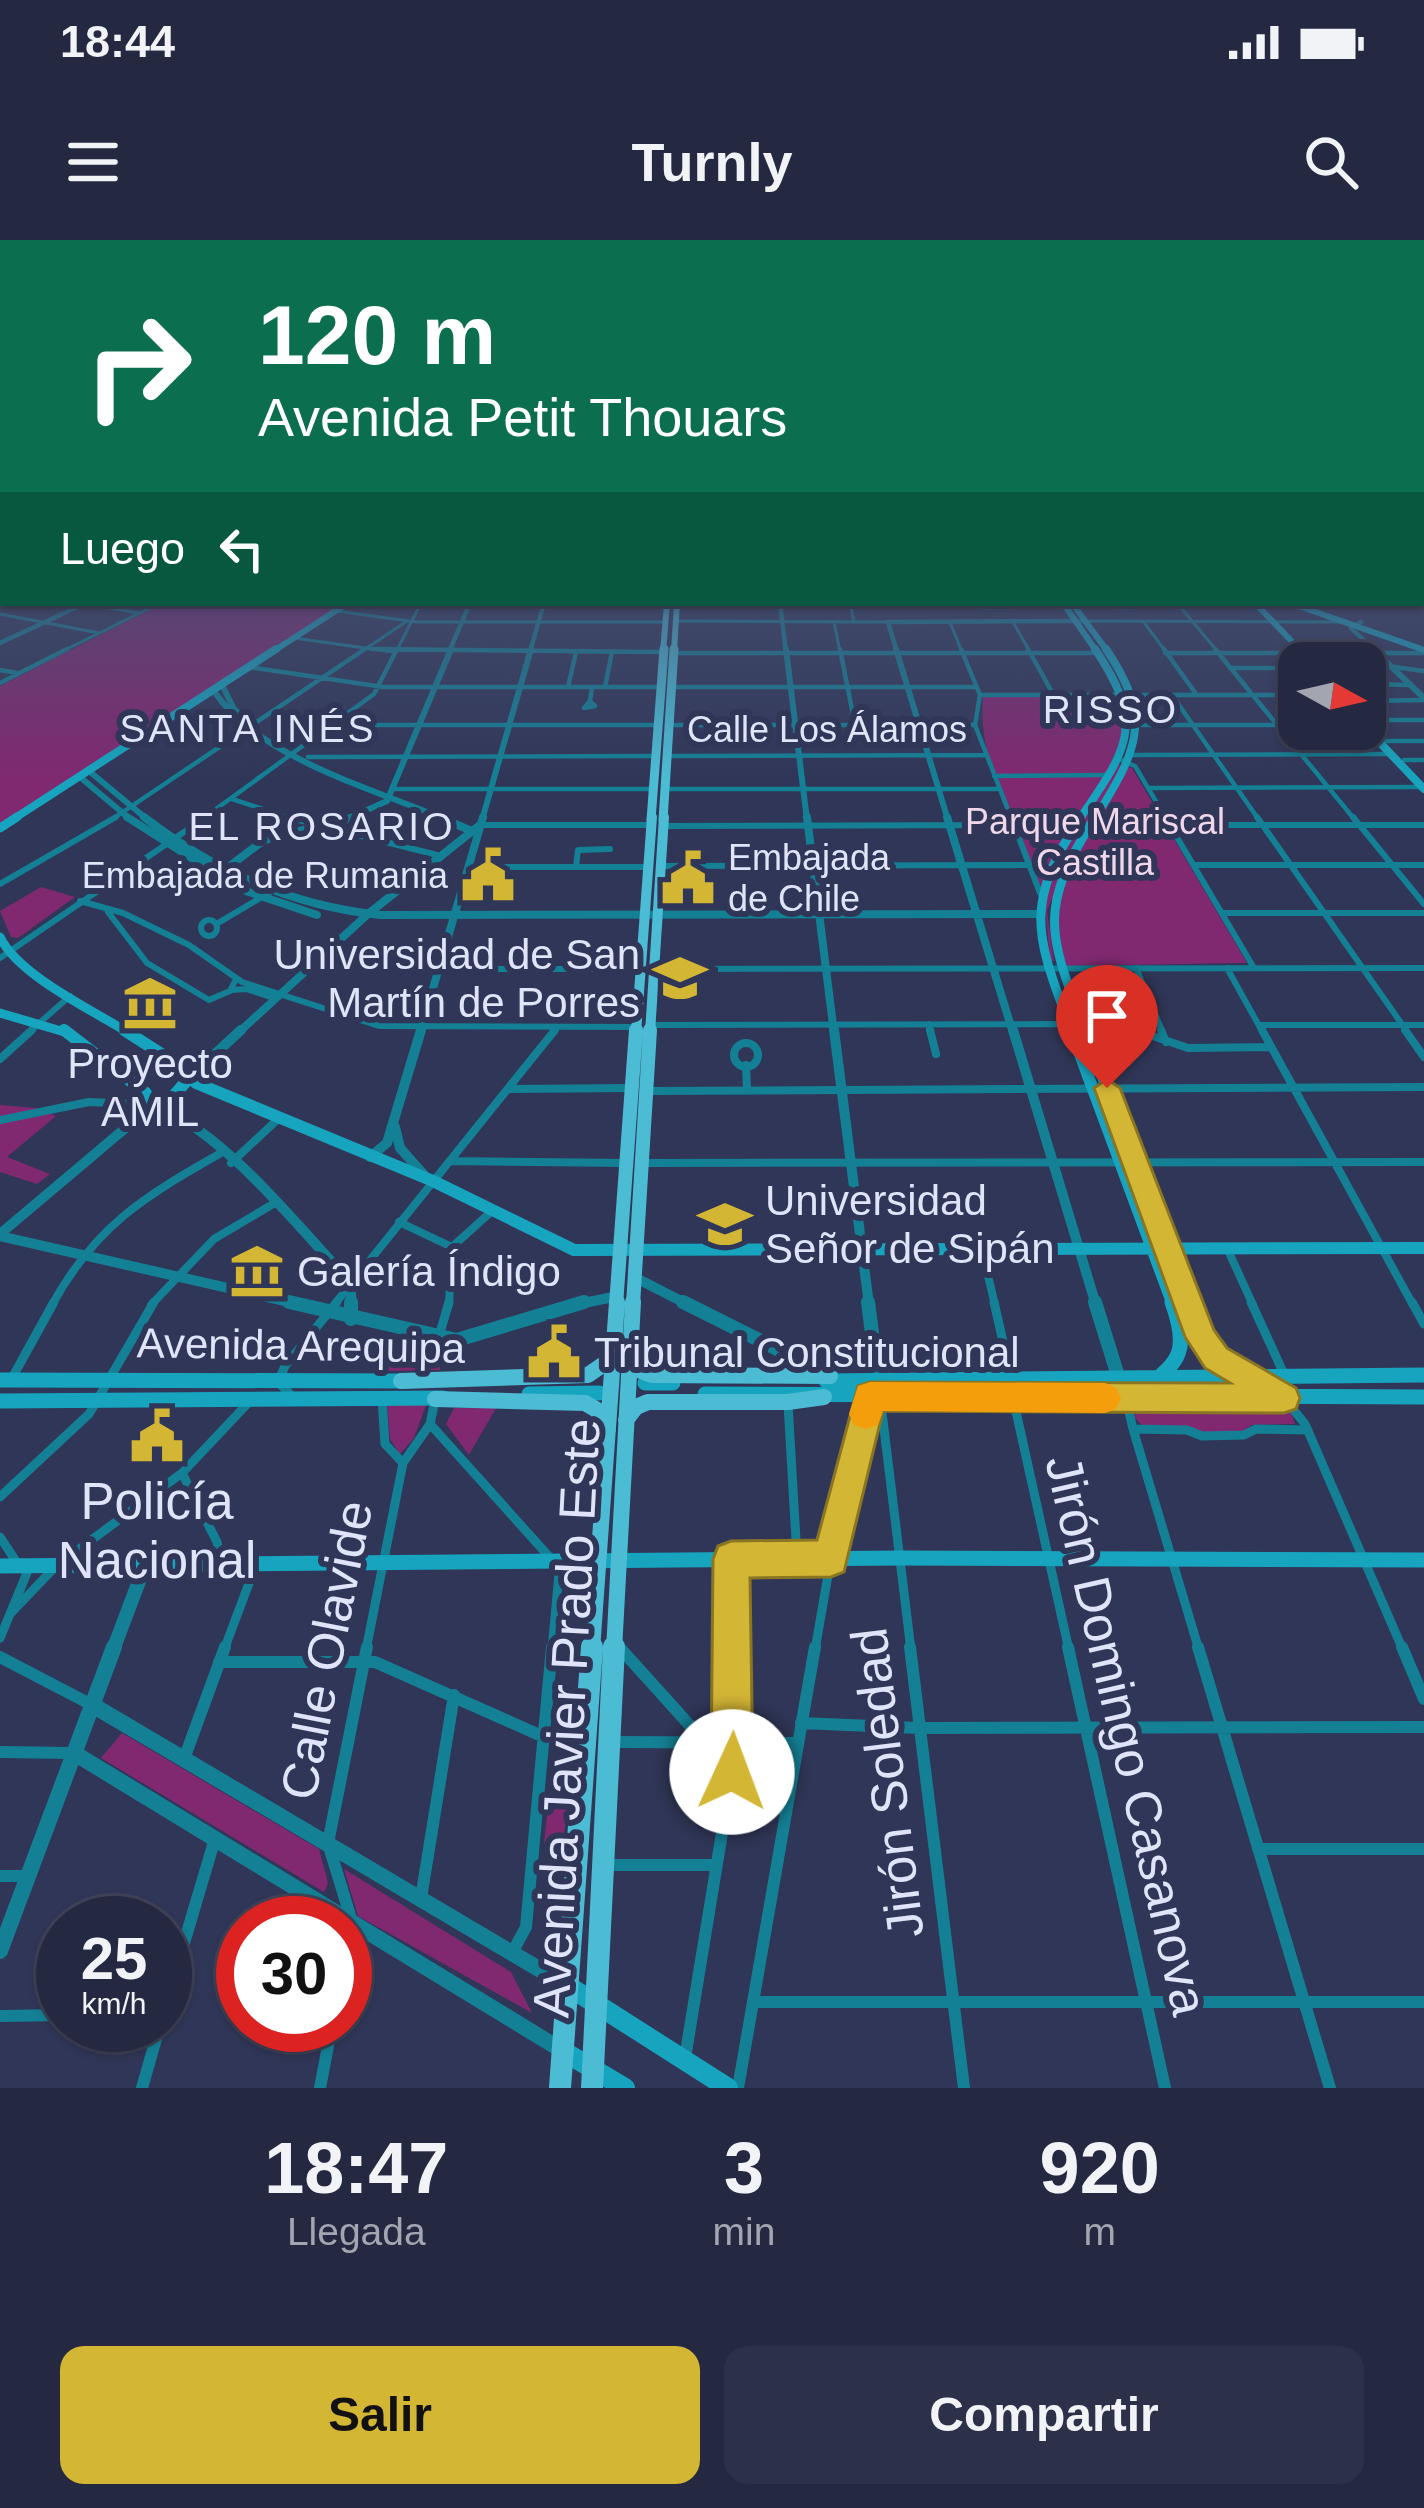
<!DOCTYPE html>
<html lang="es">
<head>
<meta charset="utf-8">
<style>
  :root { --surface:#242841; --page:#2c3048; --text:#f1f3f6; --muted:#a3a6b1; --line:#41445a; --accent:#d4b635 }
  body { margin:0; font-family:Helvetica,sans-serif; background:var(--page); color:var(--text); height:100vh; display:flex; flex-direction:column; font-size:45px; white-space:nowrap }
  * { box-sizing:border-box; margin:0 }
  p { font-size:39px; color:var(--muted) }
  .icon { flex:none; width:66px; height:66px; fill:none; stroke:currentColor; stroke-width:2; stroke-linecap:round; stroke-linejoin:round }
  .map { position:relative; height:1848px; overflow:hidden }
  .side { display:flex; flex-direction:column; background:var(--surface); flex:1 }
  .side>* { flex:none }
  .hud { position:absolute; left:0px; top:0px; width:1425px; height:366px; box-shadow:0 3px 9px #0004,0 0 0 3px var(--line); background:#0b6e4f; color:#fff; overflow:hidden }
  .needle { width:78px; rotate:98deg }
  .tools { position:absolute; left:1278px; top:402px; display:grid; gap:24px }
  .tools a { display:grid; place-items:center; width:108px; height:108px; border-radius:24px; background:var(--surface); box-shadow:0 3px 9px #0004,0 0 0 3px var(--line); font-size:60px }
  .speed { position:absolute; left:36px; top:1656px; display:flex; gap:24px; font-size:60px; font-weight:700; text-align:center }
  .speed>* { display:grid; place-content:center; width:156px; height:156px; border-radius:50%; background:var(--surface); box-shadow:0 3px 9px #0004,0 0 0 3px var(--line); line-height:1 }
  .speed small { font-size:30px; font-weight:400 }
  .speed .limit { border:18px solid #d22; background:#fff; color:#111 }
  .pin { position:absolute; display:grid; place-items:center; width:102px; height:102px; color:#fff; margin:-123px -51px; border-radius:50% 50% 50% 0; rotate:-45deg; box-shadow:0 0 12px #0007 }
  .pin .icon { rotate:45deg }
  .me { position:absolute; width:132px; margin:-66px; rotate:2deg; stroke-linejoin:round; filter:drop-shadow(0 0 9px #0008) }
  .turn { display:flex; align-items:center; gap:42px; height:252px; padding:0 60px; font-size:54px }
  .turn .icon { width:156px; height:156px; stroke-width:2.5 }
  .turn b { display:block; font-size:84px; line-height:102px }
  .then { display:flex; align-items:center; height:114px; padding:0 60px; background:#0003; gap:24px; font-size:45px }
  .eta { display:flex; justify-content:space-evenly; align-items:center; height:204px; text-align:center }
  .eta b { font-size:72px; font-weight:700; line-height:84px }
  .button { display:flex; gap:24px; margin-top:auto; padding:24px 60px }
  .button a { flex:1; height:138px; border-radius:24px; background:var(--accent); color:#111; font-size:48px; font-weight:700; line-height:138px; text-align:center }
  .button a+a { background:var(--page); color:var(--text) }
  .status { display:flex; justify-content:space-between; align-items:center; height:84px; padding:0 60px; background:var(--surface); direction:ltr }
  .status svg { height:33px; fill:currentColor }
  header { display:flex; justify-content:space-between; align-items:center; height:156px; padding:0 60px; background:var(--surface); font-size:54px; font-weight:700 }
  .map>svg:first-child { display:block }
  .green { fill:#802971 }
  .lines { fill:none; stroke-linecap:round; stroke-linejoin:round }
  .minor-far5 { stroke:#148095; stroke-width:3 }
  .minor-far4 { stroke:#148095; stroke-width:4.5 }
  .minor-far3 { stroke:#148095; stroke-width:6 }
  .minor-far2 { stroke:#148095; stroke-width:8 }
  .minor-far1 { stroke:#148095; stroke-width:9 }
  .minor { stroke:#148095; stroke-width:12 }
  .tertiary-far5 { stroke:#148095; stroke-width:4.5 }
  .tertiary-far4 { stroke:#148095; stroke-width:6 }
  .tertiary-far3 { stroke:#148095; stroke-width:8 }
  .tertiary-far2 { stroke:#148095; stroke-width:10 }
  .tertiary-far1 { stroke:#148095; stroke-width:14 }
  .tertiary { stroke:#148095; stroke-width:16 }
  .secondary-far5 { stroke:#17a4be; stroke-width:6 }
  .secondary-far4 { stroke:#17a4be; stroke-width:8 }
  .secondary-far3 { stroke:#17a4be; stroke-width:9 }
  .secondary-far2 { stroke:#17a4be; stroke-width:12 }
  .secondary-far1 { stroke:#17a4be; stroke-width:15 }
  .secondary { stroke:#17a4be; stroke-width:20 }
  .primary-far5 { stroke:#4cbcd5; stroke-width:6 }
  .primary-far4 { stroke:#4cbcd5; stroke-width:9 }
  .primary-far3 { stroke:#4cbcd5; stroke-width:10 }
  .primary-far2 { stroke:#4cbcd5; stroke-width:14 }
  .primary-far1 { stroke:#4cbcd5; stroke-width:16 }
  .primary { stroke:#4cbcd5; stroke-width:22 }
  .route { fill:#d4b635; stroke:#8a7622; stroke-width:3 }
  .slow { fill:#f59e0b }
  .labels { text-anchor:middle; stroke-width:12; stroke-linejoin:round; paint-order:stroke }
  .far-street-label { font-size:36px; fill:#dfe4f9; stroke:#303657 }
  .far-park-label { font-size:36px; fill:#f0d8ea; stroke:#303657 }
  .far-poi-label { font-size:36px; fill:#dfe4f9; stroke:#303657; text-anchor:start }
  .far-neighbourhood-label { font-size:39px; letter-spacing:3px; fill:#dfe4f9; stroke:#303657 }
  .poi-label { font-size:42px; fill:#dfe4f9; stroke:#303657; text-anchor:start }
  .street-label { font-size:42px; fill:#dfe4f9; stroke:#303657 }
  .near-poi-label { font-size:51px; fill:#dfe4f9; stroke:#303657 }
  .near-street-label { font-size:51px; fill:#dfe4f9; stroke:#303657 }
</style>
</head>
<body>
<div class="status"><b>18:44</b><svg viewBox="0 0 49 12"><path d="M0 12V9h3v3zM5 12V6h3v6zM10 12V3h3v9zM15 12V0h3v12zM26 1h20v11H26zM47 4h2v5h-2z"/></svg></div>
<header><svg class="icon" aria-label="menu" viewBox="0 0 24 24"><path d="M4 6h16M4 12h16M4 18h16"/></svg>Turnly<svg class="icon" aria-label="search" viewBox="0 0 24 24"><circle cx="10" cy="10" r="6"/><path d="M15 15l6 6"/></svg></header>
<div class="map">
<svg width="1424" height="1848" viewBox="0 0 1424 1848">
  <rect width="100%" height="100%" fill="#303657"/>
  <path class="green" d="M 163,363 L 345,363 L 0,585 L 0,446 Z
    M 983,456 L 1118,457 C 1129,480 1122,500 1111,522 L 1132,528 L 1247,723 L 1064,726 L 1052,658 L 1047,671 L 1054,721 L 1050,721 L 1044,654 L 1036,648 C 1014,587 977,518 983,456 Z
    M 41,647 L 75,657 L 18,698 L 11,697 L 0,671 Z
    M 0,865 L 36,868 L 56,876 L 7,917 L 50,934 L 37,944 L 0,932 Z
    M 401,1095 L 436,1102 L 440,1130 L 384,1131 Z
    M 387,1165 L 426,1165 L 414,1198 L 400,1214 L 390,1199 Z
    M 1282,1166 L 1290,1170 L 1295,1184 L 1252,1185 L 1242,1192 L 1203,1193 L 1142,1186 L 1134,1176 L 1139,1167 Z
    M 454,1168 L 496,1168 L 469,1215 L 446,1184 Z
    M 731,1332 L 743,1333 L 745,1482 L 722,1480 L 721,1337 L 731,1338 Z
    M 122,1493 L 319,1609 L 328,1643 L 324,1652 L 101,1518 Z
    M 567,1514 L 572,1519 L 563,1604 L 544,1604 L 552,1528 L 557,1518 Z
    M 344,1629 L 511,1732 L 532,1773 L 358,1676 Z"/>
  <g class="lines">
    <path class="minor-far5" d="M 83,363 L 139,373
      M 850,363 L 854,382
      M 1177,363 L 1218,412
      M 1117,365 L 1134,368 L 1119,368 Z
      M 984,368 L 1066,367
      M 336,371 L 417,382 L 666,382
      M 0,374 L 99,393
      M 676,381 L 888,382
      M 1085,381 L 1341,382
      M 1143,381 L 1166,412
      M 834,382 L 840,412
      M 950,382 L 962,412
      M 1013,382 L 1030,412
      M 294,398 L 393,412
      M 61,412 L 160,363
      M 361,412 L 407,381
      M 396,412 L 421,363
      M 568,412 L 664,412"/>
    <path class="minor-far4" d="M 372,409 L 664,412
      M 840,409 L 855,485
      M 961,409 L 980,455 L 975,485 L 1012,580
      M 1028,409 L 1053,454
      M 1164,409 L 1196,454
      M 1215,409 L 1355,580
      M 674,413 L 1094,413
      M 1165,413 L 1424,413
      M 1328,418 L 1424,431
      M 249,427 L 383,447 L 661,447
      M 1232,428 L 1299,428
      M 0,430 L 17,433
      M 0,443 L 67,409
      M 1365,444 L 1410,445
      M 568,447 L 576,412
      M 605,447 L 612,412
      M 672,447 L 977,447
      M 980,455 L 1299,455
      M 1172,455 L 1259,580
      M 590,461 L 595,466 L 584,468 Z
      M 590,461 L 592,447
      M 1365,461 L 1424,460
      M 1366,480 L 1424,480
      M 336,485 L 659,485
      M 670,485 L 975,485
      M 1140,485 L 1299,485
      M 1386,501 L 1424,501
      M 1130,515 L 1392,514
      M 668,516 L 986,515
      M 308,517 L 656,516
      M 1121,520 L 1135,526 L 1167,580
      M 1404,520 L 1424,520
      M 994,536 L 1106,535
      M 1148,548 L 1423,547
      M 392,549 L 654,549
      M 667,549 L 999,549
      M 232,559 L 296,580
      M 111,580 L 365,409
      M 201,580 L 374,454 L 397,409"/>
    <path class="minor-far3" d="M 287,577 L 437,615
      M 1011,577 L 1040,653
      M 1165,577 L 1254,728
      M 1257,577 L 1408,793
      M 1353,577 L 1424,664
      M 480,585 L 651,585
      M 1172,585 L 1424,585
      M 665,586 L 1013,585
      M 1194,625 L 1424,625
      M 662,626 L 1028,625
      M 468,627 L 648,627
      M 576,627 L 578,610 L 610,609
      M 0,644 L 116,577
      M 80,661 L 123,673 L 189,705 L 242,742 L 379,786 L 635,787
      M 108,672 L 147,723 L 209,760 L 230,751 L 236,739
      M 1224,673 L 1424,673
      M201 688a8 8 0 1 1 16 0a8 8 0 1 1-16 0Z
      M 218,683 L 272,651
      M 0,718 L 206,577
      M 1136,728 L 1163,793
      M 1227,728 L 1263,793
      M 439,729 L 641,729
      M 657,729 L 1424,728
      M 231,750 L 246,749 L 274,758
      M 929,784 L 931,793
      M 653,785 L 1094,784 L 1144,793
      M 1259,785 L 1424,785
      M 28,793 L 70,756
      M 553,793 L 557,788"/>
    <path class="minor-far2" d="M 930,790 L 936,814
      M 1135,790 L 1188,808 L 1271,807
      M 1161,790 L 1166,802
      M 1262,790 L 1413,1065
      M 1405,790 L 1424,817
      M734 815a12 12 0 1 1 24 0a12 12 0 1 1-24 0Z
      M 0,819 L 32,790
      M 746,825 L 747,850
      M 508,849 L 631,848
      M 650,851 L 1424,847
      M 0,880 L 89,862 L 132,864 L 134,878
      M 450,921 L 627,923
      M 231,923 L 278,879
      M 645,923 L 1424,922
      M 399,982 L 452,1007
      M 1227,1008 L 1253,1065
      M 982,1010 L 995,1065
      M 52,1065 C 95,986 145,956 221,913
      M 151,1065 L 214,999 L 273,964
      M 334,1065 L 555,790
      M 449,1065 L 452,1007 L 492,971"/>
    <path class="minor-far1" d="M 994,1062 L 1011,1137
      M 1251,1062 L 1284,1134
      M 1412,1062 L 1424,1084
      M 439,1096 L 449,1062
      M 12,1138 L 54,1062
      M 291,1155 L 278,1142 L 285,1126 L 337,1062
      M 880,1156 L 911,1410
      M 1013,1158 L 1069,1410
      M 1284,1158 L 1305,1184 L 1403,1410
      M 382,1159 L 385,1204 L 403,1223
      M 1134,1159 L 1129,1172 L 1133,1189 L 1199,1410
      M 788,1164 L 797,1317
      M 430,1184 L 553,1321
      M 1133,1189 L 1187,1190 L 1202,1196 L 1244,1195 L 1256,1189 L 1308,1190
      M 182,1233 L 217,1302 L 222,1324
      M 0,1257 L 89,1174 L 154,1062
      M 0,1297 L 19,1326
      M 731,1321 L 731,1410
      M 12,1372 L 55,1327 L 182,1233 L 251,1160
      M 0,1398 L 29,1328
      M 224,1410 L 255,1327
      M 366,1410 L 403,1223 L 430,1184 L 435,1160
      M 552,1410 L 560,1323
      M 815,1410 L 831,1318 L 870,1157"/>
    <path class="minor" d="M 910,1407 L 964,1848
      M 1068,1407 L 1165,1848
      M 1198,1407 L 1330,1848
      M 1402,1407 L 1424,1459
      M 620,1408 L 731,1531
      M 0,1417 L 92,1465
      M 219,1422 L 375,1422 L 544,1497 L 578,1487
      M 801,1483 L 919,1488 L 1424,1487
      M 613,1502 L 797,1503
      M 0,1512 L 70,1513
      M 184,1519 L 225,1407
      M 1258,1609 L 1424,1609
      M 604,1625 L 716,1625
      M 0,1636 L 26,1636
      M 421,1658 L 454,1455
      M 513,1711 L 526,1687 L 552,1407
      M 345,1719 L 352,1682 L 328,1603 L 367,1407
      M 753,1762 L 1424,1762
      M 165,1767 L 214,1602
      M 0,1776 L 63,1775
      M 685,1818 L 732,1532 L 731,1407
      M 142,1848 L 160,1785
      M 320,1848 L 332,1785
      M 738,1848 L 815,1407"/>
    <path class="tertiary-far5" d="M 780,363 L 786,412
      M 0,367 L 8,363
      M 1361,382 L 1351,388 L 1376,412
      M 0,403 L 86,363
      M 449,412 L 470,363
      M 530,412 L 544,363
      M 897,412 L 888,382 L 1085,381"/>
    <path class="tertiary-far4" d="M 786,409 L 807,580
      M 896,409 L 948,580
      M 1373,409 L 1424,458
      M 222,445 L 234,469 L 257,490
      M 213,450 C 260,519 370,547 446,580
      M 89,531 L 148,580
      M 80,537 L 131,580
      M 345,580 L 387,561 L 451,409
      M 482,580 L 531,409"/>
    <path class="tertiary-far3" d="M 127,577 L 240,649 L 317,675
      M 144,577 C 215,632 292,666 381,675 L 1039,674
      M 439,577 L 474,592
      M 807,577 L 834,793
      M 947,577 L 1013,793
      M 218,635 L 264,600 L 355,577
      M 238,793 L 368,674 L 480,585
      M 420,793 L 483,577"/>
    <path class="tertiary-far2" d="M 834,790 L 869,1065
      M 1013,790 L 1096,1065
      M 190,837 L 241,790
      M 160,867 C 231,900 297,986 351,1043 L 351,1065
      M 395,887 L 400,908 L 425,936
      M 370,917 L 387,903 L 421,790
      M 0,994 L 148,869
      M 0,996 L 302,1065
      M 638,1039 L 689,1065
      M 574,1065 L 618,1056"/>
    <path class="tertiary-far1" d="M 289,1062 L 457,1100 L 584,1062
      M 351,1062 L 351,1079
      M 683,1062 L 827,1134
      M 868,1062 L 879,1147
      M 1095,1062 L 1118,1136
      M 113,1410 L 144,1328"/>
    <path class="tertiary" d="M 94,1466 L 566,1745
      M 74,1513 L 563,1811
      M 0,1711 L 114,1407"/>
    <path class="secondary-far5" d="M 1063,363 L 1097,412
      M 1072,363 L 1108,412
      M 1255,363 L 1302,412
      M 1290,363 L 1424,410
      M 272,412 L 348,363"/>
    <path class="secondary-far4" d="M 1299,409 L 1312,423
      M 1365,487 L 1424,549
      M 12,580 L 276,409
      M 1079,580 C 1127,509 1147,486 1095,409
      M 1094,580 C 1136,512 1155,481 1106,409"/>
    <path class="secondary-far3" d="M 0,588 L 17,577
      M 0,697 C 18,735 92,770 129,793
      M 0,773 L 68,793
      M 1072,793 C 1037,697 1021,667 1081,577
      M 1086,793 C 1049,695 1036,671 1095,577"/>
    <path class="secondary-far2" d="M 64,790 L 146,853 L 147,869 L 170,860 L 190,837
      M 124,790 L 185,829 L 196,843 L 433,941 L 574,1010 L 1424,1008
      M 1071,790 L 1173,1065
      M 1085,790 L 1189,1065"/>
    <path class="secondary-far1" d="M 1188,1062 C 1211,1123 1230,1126 1284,1158
      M 0,1140 L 407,1141
      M 826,1141 L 1424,1135
      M 645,1143 L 673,1143
      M 529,1154 L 599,1153
      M 705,1154 L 1424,1157
      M 1135,1158 C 1176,1122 1192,1118 1172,1062
      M 0,1161 L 443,1158
      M 0,1326 L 899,1318 L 1424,1320"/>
    <path class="secondary" d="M 568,1746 L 728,1848
      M 563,1811 L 625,1848"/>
    <path class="primary-far5" d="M 663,412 L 667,363
      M 674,412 L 677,363"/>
    <path class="primary-far4" d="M 651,580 L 664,409
      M 663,580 L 674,409"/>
    <path class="primary-far3" d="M 636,793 L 652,577
      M 650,793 L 664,577"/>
    <path class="primary-far2" d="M 616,1065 L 636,790
      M 633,1065 L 650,790"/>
    <path class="primary-far1" d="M 633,1118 L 641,1131 L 652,1135 L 830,1136
      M 401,1141 L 588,1135 L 611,1119
      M 435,1159 L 585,1163 L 597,1170 L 608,1190
      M 626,1180 L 636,1167 L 648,1162 L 788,1162 L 824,1157
      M 592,1410 L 617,1062
      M 614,1410 L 633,1062"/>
    <path class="primary" d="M 560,1848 L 592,1407
      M 592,1848 L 614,1407"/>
  </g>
  <linearGradient id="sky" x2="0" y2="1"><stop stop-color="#1a1e30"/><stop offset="0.52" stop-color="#485274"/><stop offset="1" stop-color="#485274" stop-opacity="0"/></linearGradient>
  <rect width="1424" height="538" fill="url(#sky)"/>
  <path class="route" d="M 1107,839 L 1120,848 L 1214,1090 L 1227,1108 L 1296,1148 L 1300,1158 L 1296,1169 L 1284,1173 L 883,1171 L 844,1332 L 831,1337 L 750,1338 L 753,1532 L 747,1547 L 732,1553 L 717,1547 L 711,1532 L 713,1319 L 718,1306 L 731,1301 L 817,1300 L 858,1146 L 870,1142 L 1230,1143 L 1205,1128 L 1185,1097 L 1094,848 Z"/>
  <path class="slow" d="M 870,1142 L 1105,1143 L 1116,1148 L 1121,1158 L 1116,1169 L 1105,1173 L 883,1171 L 878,1185 L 866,1189 L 854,1185 L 849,1174 L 858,1146 Z"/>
  <defs>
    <symbol id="civic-bare" viewBox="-9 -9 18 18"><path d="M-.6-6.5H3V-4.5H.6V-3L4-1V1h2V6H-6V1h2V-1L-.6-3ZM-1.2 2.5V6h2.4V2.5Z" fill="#d4b635" stroke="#303657" stroke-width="2.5" paint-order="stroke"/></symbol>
    <symbol id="university-bare" viewBox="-9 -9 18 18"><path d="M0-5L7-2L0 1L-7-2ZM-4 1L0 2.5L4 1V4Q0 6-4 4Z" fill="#d4b635" stroke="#303657" stroke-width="2.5" paint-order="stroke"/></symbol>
    <symbol id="museum-bare" viewBox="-9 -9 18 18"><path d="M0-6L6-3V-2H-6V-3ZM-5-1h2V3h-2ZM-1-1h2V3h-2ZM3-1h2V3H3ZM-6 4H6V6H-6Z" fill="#d4b635" stroke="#303657" stroke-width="2.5" paint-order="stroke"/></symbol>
  </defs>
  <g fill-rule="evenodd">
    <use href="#civic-bare" x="450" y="597" width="76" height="76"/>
    <use href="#civic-bare" x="650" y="600" width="76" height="76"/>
    <use href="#university-bare" x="642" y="700" width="76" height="76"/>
    <use href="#museum-bare" x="112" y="725" width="76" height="76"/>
    <use href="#university-bare" x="687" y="946" width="76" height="76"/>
    <use href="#museum-bare" x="219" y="993" width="76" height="76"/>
    <use href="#civic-bare" x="516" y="1074" width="76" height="76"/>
    <use href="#civic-bare" x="119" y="1158" width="76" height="76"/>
  </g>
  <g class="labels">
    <g class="far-street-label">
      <text x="827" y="502">Calle Los Álamos</text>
    </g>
    <g class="far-park-label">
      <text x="1095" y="594">Parque Mariscal<tspan x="1095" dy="41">Castilla</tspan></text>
    </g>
    <g class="far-poi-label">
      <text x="728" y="630">Embajada<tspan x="728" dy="41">de Chile</tspan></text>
      <text x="448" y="648" text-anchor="end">Embajada de Rumania</text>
    </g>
    <g class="far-neighbourhood-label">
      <text x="1111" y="483">RISSO</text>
      <text x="248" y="502">SANTA INÉS</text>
      <text x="322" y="600">EL ROSARIO</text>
    </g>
    <g class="poi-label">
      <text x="640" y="729" text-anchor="end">Universidad de San<tspan x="640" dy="48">Martín de Porres</tspan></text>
      <text x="150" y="838" text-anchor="middle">Proyecto<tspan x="150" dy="48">AMIL</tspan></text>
      <text x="765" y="975">Universidad<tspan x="765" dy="48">Señor de Sipán</tspan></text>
      <text x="297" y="1046">Galería Índigo</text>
      <text x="594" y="1127">Tribunal Constitucional</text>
    </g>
    <g class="street-label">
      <text transform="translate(301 1105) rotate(1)" y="15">Avenida Arequipa</text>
    </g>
    <g class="near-poi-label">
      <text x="157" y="1279">Policía<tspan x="157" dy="59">Nacional</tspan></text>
    </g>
    <g class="near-street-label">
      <text transform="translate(326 1410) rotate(-79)" y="18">Calle Olavide</text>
      <text transform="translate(566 1478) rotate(-87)" y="18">Avenida Javier Prado Este</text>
      <text transform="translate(1127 1495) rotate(77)" y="18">Jirón Domingo Casanova</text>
      <text transform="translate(887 1543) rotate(-97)" y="18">Jirón Soledad</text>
    </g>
  </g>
</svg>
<div class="tools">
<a><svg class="needle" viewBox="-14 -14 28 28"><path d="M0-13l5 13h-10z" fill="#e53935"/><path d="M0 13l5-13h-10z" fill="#a3a6b1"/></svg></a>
</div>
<div class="speed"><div>25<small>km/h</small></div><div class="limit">30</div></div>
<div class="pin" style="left:1107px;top:848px;background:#d93025"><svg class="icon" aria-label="arrive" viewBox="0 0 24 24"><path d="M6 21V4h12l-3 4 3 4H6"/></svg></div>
<svg class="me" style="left:732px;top:1532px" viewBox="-20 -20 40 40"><circle r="19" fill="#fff"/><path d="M0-13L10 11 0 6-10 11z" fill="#d4b635"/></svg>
<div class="hud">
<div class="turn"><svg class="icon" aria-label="right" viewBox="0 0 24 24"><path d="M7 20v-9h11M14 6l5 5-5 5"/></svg><div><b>120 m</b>Avenida Petit Thouars</div></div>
<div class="then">Luego<svg class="icon" aria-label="left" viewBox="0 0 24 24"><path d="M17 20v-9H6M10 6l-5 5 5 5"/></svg></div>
</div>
</div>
<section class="side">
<div class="eta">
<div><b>18:47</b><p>Llegada</p></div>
<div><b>3</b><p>min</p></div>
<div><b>920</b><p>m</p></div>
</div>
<div class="button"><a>Salir</a><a>Compartir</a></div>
</section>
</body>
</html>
